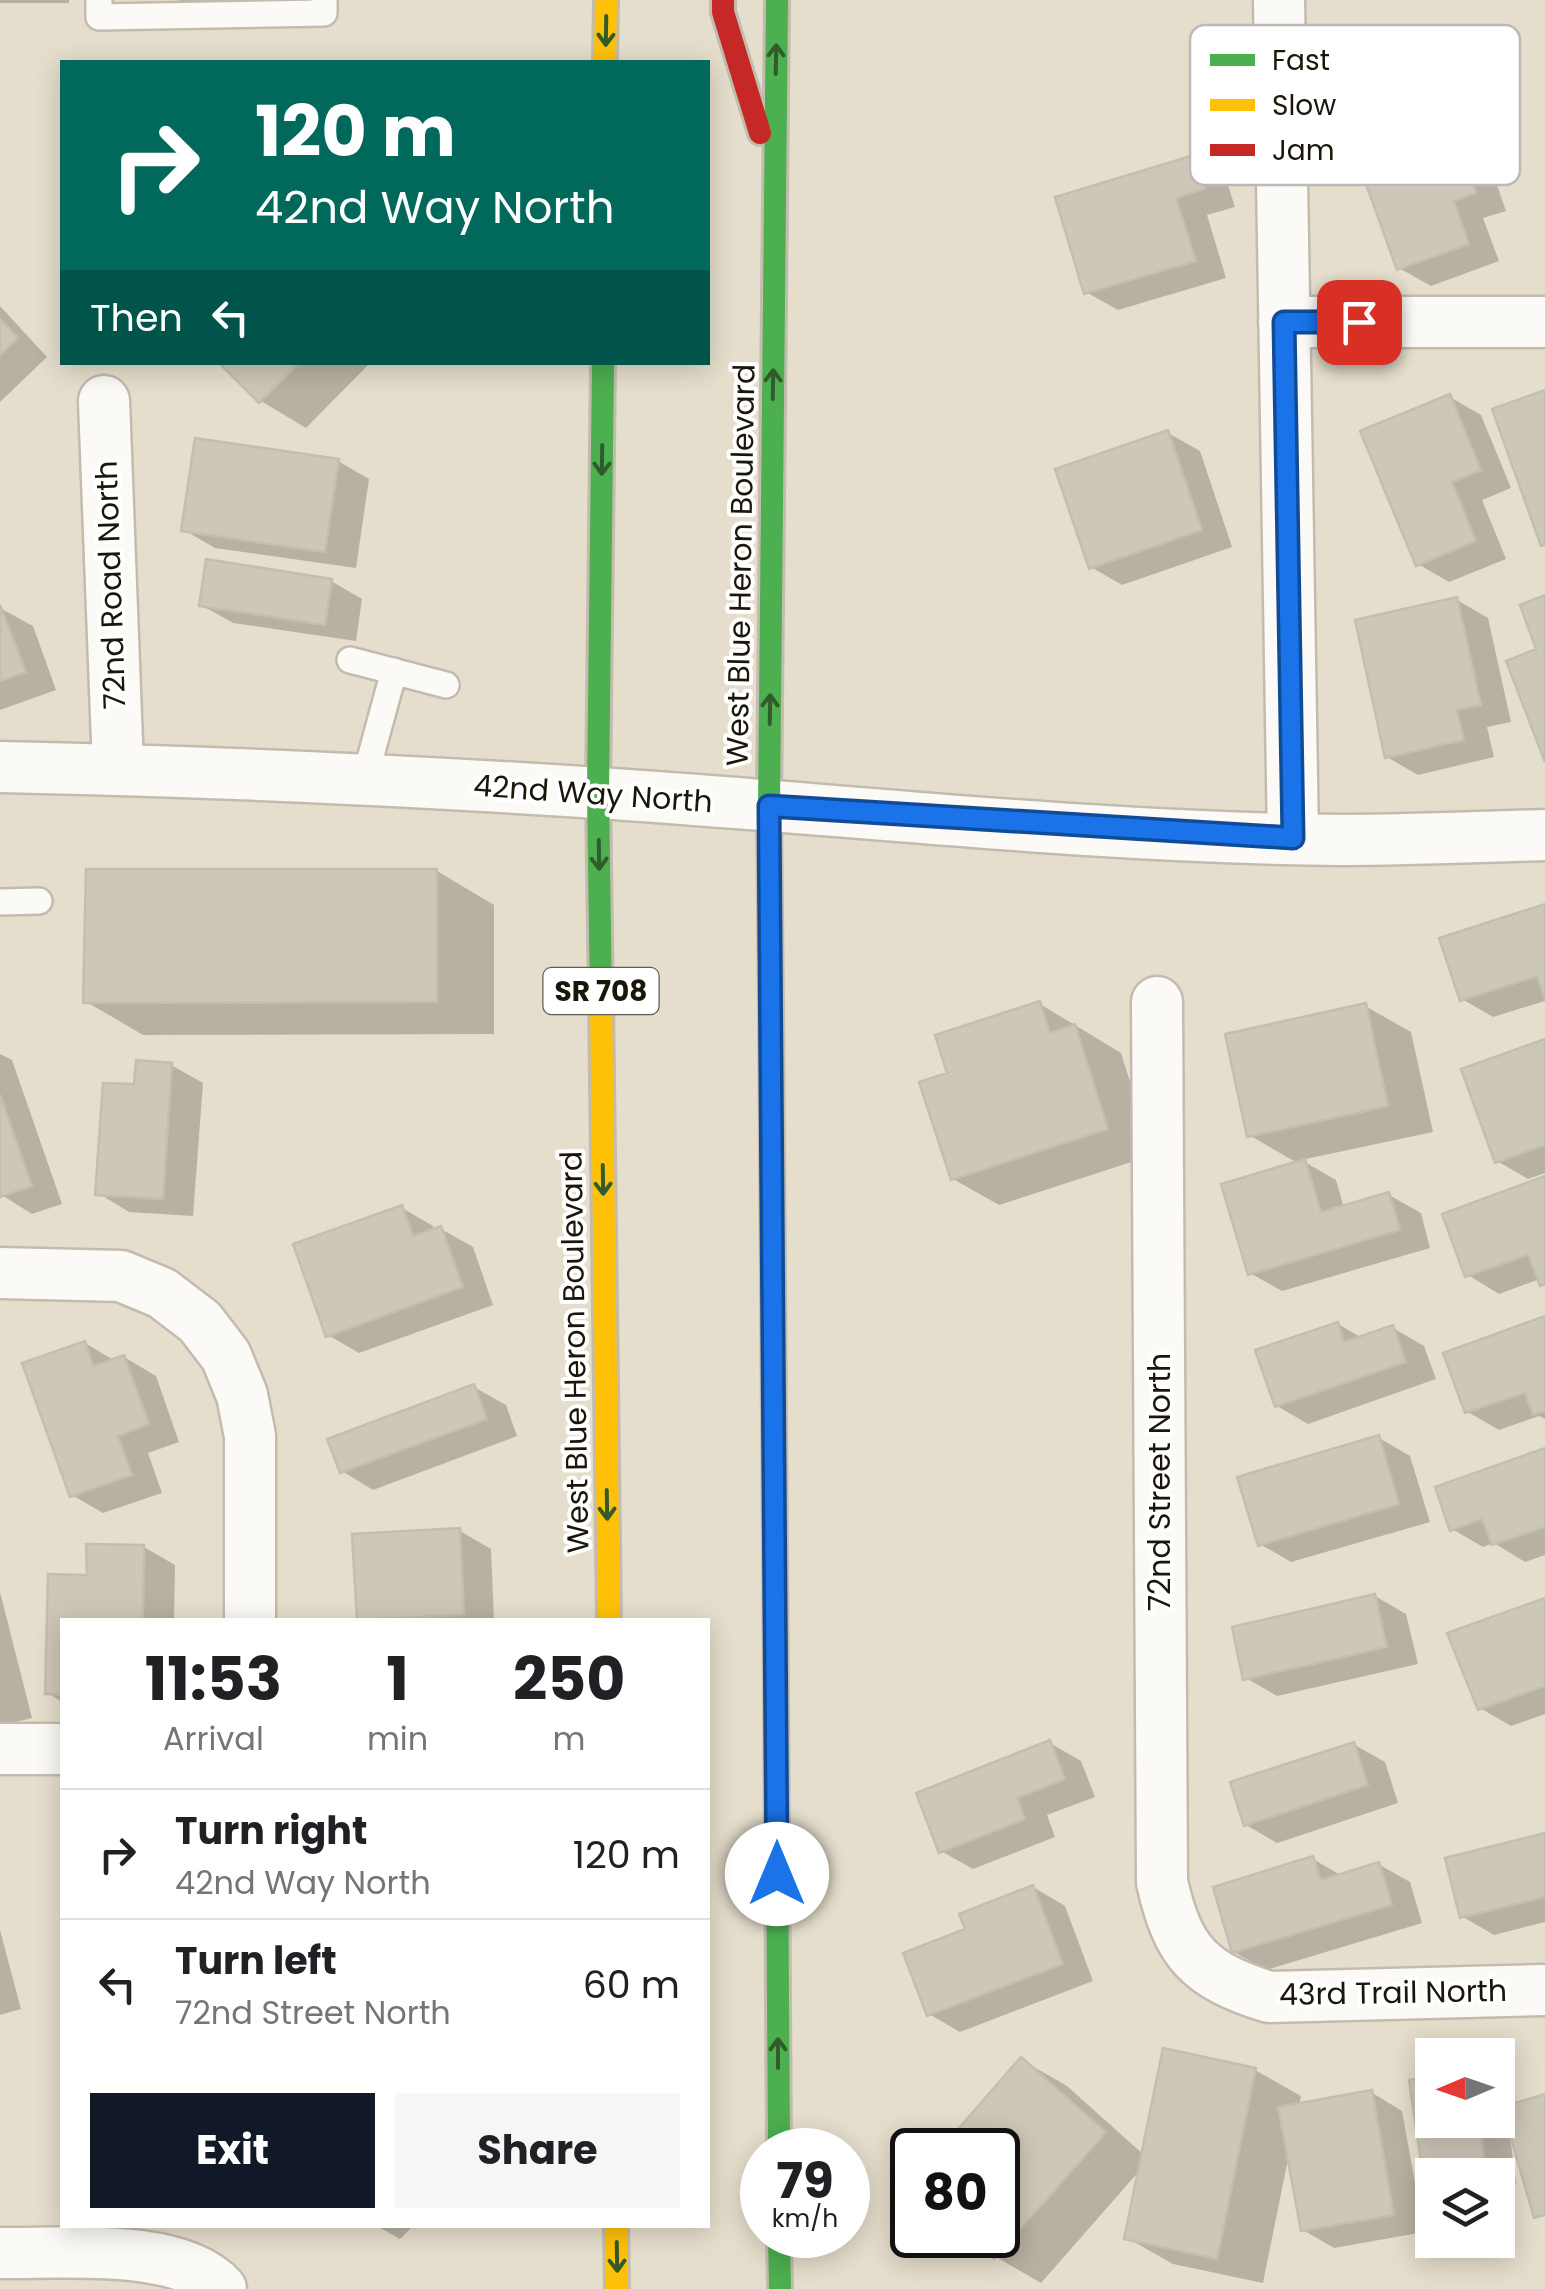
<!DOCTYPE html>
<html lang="en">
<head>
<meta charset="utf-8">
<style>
  :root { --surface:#fff; --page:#f6f6f6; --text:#202124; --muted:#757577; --line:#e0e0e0; --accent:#111827 }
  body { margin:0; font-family:Poppins,sans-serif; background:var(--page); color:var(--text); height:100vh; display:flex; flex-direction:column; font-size:38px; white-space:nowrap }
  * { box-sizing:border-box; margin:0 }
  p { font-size:32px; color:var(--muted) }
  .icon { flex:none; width:55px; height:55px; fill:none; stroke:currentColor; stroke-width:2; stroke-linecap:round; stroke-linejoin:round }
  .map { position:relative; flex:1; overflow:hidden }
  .drawer { position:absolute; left:60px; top:1618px; width:650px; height:610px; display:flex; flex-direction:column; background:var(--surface); border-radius:0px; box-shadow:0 5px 25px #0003 }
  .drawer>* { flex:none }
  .guide { position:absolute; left:60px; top:60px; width:650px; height:305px; border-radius:0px; box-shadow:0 5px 25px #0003; background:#00695c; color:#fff; overflow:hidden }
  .needle { width:65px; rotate:268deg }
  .buttons { position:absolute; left:1415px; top:2038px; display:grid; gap:20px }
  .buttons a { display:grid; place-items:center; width:100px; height:100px; border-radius:0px; background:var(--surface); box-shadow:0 5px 25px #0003; font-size:50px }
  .speed { position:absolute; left:740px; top:2128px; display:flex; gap:20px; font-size:50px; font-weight:700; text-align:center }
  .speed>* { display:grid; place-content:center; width:130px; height:130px; border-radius:50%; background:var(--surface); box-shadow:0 5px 25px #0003; line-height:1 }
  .speed small { font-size:25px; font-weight:400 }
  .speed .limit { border:5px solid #111; border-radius:15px; background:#fff; color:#111 }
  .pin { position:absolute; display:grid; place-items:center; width:85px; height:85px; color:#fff; margin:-42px; border-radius:20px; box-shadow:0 5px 15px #0006 }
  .me { position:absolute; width:110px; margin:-55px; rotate:0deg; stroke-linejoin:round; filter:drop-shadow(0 0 8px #0008) }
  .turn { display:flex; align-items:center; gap:35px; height:210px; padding:0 30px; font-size:45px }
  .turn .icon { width:130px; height:130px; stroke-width:2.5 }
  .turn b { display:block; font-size:70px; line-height:85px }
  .then { display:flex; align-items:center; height:95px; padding:0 30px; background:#0003; gap:20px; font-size:38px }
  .eta { display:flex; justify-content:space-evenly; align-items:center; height:170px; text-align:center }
  .eta b { font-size:60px; font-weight:700; line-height:70px }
  .cta { display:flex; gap:20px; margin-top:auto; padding:20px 30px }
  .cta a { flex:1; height:115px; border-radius:0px; background:var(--accent); color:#fff; font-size:40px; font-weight:700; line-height:115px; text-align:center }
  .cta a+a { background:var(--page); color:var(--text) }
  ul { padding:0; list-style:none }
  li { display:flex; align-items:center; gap:30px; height:130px; padding:0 30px; border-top:2px solid var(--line) }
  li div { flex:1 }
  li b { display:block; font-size:38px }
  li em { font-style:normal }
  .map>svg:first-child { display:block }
  .shadow { fill:#0003 }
  .building { fill:#cec7b9; stroke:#c3beaf; stroke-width:2.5 }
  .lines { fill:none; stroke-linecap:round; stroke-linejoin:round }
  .lane-casing { stroke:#c3bcae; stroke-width:30 }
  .street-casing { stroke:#c3bcae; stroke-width:55 }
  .fast-casing { stroke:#c3bcae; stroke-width:28 }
  .slow-casing { stroke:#c3bcae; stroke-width:28 }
  .jam-casing { stroke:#c3bcae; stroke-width:28 }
  .lane { stroke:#fbfaf7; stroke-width:25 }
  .street { stroke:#fbfaf7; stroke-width:50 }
  .fast { stroke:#4caf50; stroke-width:22 }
  .slow { stroke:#ffc107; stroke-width:22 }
  .jam { stroke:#c62828; stroke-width:22 }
  .oneway { stroke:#315b2a }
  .route-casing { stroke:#114b97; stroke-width:25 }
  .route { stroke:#1a73e8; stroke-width:18 }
  .labels { text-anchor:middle; stroke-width:8; stroke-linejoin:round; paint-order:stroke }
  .shield { fill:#fff; stroke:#5f5c54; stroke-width:2.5 }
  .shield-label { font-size:28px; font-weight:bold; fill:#1b160a }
  .street-label { font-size:30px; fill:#1b160a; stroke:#fff }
  .key { fill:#fff; stroke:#bbb9b6; stroke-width:2.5 }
  .key-label { font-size:28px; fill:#1b160a }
</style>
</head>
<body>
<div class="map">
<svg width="1545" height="2289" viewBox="0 0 1545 2289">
  <rect width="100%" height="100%" fill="#e6decc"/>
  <path class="shadow" d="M 0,0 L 69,0 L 69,3 L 0,3 Z
    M 178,0 L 287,0 L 182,2 Z
    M 1413,94 L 1445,112 L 1447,118 L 1480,136 L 1506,211 L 1483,218 L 1499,261 L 1431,286 L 1399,268 Z
    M 1194,158 L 1225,176 L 1235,207 L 1207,215 L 1226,278 L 1118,310 L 1086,292 Z
    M 0,306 L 47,357 L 0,402 Z
    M 222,362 L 371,362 L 306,428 L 261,401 Z
    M 1450,397 L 1481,415 L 1511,488 L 1482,500 L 1506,559 L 1449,582 L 1418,564 Z
    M 1168,433 L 1200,451 L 1232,547 L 1122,585 L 1091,567 Z
    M 338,461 L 369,479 L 356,568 L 215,548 L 184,530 Z
    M 331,581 L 362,599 L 356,641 L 233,623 L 201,605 Z
    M 1457,600 L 1488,618 L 1511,722 L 1487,727 L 1494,757 L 1418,775 L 1387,757 Z
    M 0,608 L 33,626 L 56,690 L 0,710 Z
    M 437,871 L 494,905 L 494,1034 L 143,1035 L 85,1001 Z
    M 1545,907 L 1545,1001 L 1493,1017 L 1462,999 Z
    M 1040,1004 L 1121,1053 L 1153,1155 L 999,1205 L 953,1179 L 950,1075 Z
    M 1365,1006 L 1411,1032 L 1433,1132 L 1301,1160 L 1336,1180 L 1344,1208 L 1389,1195 L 1421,1213 L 1430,1248 L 1282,1291 L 1250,1273 L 1299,1164 L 1249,1135 Z
    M 1545,1041 L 1545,1173 L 1528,1179 L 1497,1161 Z
    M 0,1054 L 12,1060 L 62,1204 L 32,1214 L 0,1194 Z
    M 171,1065 L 203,1083 L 193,1216 L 129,1212 L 98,1193 L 136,1087 Z
    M 1545,1179 L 1545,1286 L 1540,1279 L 1499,1294 L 1468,1275 Z
    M 402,1208 L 433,1226 L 435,1231 L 441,1229 L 473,1247 L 493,1305 L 359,1353 L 328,1335 Z
    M 1545,1318 L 1545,1419 L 1539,1416 L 1499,1430 L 1468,1412 Z
    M 1338,1324 L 1362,1338 L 1393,1328 L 1424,1346 L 1436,1379 L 1308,1424 L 1277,1406 Z
    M 85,1343 L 115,1361 L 124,1357 L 156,1376 L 179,1442 L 148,1453 L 162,1493 L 103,1513 L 72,1495 Z
    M 474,1387 L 506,1405 L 517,1436 L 373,1490 L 342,1471 Z
    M 1379,1438 L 1410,1456 L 1430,1522 L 1291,1562 L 1260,1544 Z
    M 1545,1451 L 1545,1555 L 1525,1562 L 1494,1543 L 1483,1547 L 1452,1529 Z
    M 460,1531 L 491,1549 L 494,1620 L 359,1619 Z
    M 144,1547 L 175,1565 L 174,1620 L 62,1620 L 62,1702 L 48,1693 L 50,1576 L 89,1577 Z
    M 0,1592 L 32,1718 L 0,1726 Z
    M 1375,1596 L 1406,1614 L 1418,1664 L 1277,1696 L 1246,1678 Z
    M 1545,1601 L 1545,1714 L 1511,1726 L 1480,1708 Z
    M 1050,1743 L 1081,1761 L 1095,1797 L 1047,1815 L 1055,1837 L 973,1869 L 941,1851 Z
    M 1353,1744 L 1385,1762 L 1398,1803 L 1277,1843 L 1246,1825 Z
    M 1545,1836 L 1545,1922 L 1494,1935 L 1463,1917 Z
    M 1313,1859 L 1342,1876 L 1378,1864 L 1410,1882 L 1422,1923 L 1266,1970 L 1234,1952 Z
    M 1033,1887 L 1065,1906 L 1093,1981 L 960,2032 L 929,2014 Z
    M 0,1930 L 21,2009 L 0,2015 Z
    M 1022,2060 L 1067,2086 L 1144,2155 L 1255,2070 L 1301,2096 L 1299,2106 L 1371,2092 L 1402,2111 L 1424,2232 L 1334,2248 L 1303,2230 L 1289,2154 L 1263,2283 L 1173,2264 L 1127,2238 L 1141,2169 L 1041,2283 L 996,2257 L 971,2235 L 998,2235 L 998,2150 L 943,2150 Z
    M 1432,2079 L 1432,2120 L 1482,2120 L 1510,2136 L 1516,2184 L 1498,2186 L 1498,2175 L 1432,2175 L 1432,2226 L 1412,2082 Z
    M 375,2225 L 414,2225 L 400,2239 Z
    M 1439,2240 L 1497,2240 L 1498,2250 L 1465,2255 Z"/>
  <path class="building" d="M 1414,92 L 1425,124 L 1449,115 L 1476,193 L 1454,201 L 1469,244 L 1397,270 L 1342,117 Z
    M 1194,155 L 1205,189 L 1176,198 L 1196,261 L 1084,294 L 1055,197 Z
    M 0,319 L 18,338 L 0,355 Z
    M 218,362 L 300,362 L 259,403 Z
    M 1545,390 L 1545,545 L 1541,546 L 1492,409 Z
    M 1450,394 L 1481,470 L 1452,482 L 1476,541 L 1416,566 L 1360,431 Z
    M 1168,430 L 1202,530 L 1089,569 L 1055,469 Z
    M 195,438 L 339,459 L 325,552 L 181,531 Z
    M 206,559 L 332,579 L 325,625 L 199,606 Z
    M 1545,595 L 1545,762 L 1506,661 L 1536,649 L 1520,605 Z
    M 1457,597 L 1481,705 L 1457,710 L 1464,740 L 1385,758 L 1355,620 Z
    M 0,605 L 26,672 L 0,681 Z
    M 86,869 L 437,869 L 437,1002 L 83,1003 Z
    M 1545,904 L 1545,1000 L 1537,976 L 1460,1001 L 1439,938 Z
    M 1040,1001 L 1050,1033 L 1075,1024 L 1108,1129 L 951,1180 L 919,1082 L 947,1073 L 935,1035 Z
    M 1366,1003 L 1388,1106 L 1247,1137 L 1225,1034 Z
    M 1545,1039 L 1545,1145 L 1495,1163 L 1461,1069 Z
    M 136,1060 L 172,1063 L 163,1199 L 95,1195 L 103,1083 L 134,1084 Z
    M 0,1095 L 32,1186 L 0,1197 Z
    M 1305,1159 L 1321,1212 L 1389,1192 L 1400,1230 L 1248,1275 L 1221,1184 Z
    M 1545,1176 L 1545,1284 L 1540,1286 L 1528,1255 L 1465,1277 L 1442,1214 Z
    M 402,1205 L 413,1236 L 441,1226 L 463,1287 L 326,1337 L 293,1244 Z
    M 1545,1316 L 1545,1411 L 1533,1415 L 1525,1393 L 1465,1413 L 1443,1353 Z
    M 1338,1322 L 1344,1342 L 1393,1325 L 1406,1362 L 1275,1407 L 1255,1350 Z
    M 85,1341 L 93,1366 L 124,1355 L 149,1424 L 118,1436 L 132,1475 L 70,1497 L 22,1363 Z
    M 474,1384 L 487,1419 L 340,1473 L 327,1439 Z
    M 1379,1435 L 1399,1504 L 1258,1546 L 1237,1477 Z
    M 1545,1448 L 1545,1527 L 1492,1545 L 1482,1519 L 1450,1531 L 1435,1487 Z
    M 460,1528 L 464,1615 L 357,1620 L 352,1534 Z
    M 86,1544 L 144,1545 L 143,1620 L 62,1620 L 62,1695 L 45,1694 L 48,1574 L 87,1575 Z
    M 1375,1594 L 1387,1647 L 1243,1680 L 1232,1627 Z
    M 1545,1598 L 1545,1686 L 1478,1710 L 1447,1633 Z
    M 1050,1740 L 1065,1779 L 1017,1798 L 1025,1819 L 939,1853 L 916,1793 Z
    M 1354,1742 L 1368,1785 L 1244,1826 L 1230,1782 Z
    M 1545,1833 L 1545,1897 L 1460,1918 L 1445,1858 Z
    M 1313,1856 L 1321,1880 L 1379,1862 L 1392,1905 L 1232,1953 L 1213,1887 Z
    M 1033,1885 L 1063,1964 L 927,2016 L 903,1953 L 965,1929 L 959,1914 Z
    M 1163,2048 L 1256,2068 L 1217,2259 L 1124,2239 Z
    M 1021,2057 L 1106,2132 L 994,2259 L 968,2235 L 998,2235 L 998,2150 L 940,2150 Z
    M 1432,2076 L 1432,2120 L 1479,2120 L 1486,2167 L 1459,2170 L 1459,2175 L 1432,2175 L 1432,2238 L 1409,2080 Z
    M 1372,2090 L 1394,2215 L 1301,2231 L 1278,2107 Z
    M 1545,2094 L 1545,2215 L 1534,2218 L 1502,2107 Z"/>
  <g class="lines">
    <defs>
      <path id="lane" d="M 99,0 L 99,17 L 324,13 L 324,0
        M 350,660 L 446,685
        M 364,781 L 394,671
        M 0,902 L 39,901"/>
      <path id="street" d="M 1279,0 L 1293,838
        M 1284,322 L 1545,322
        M 104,401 L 118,768
        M 0,767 C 199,771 399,780 598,793 C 846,809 1094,838 1343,840 C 1410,840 1478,837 1545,835
        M 1157,1002 L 1162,1882 C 1178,1953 1199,1975 1269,1997 L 1545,1990
        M 0,1273 L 121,1276 L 162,1293 L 200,1322 L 226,1356 L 242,1395 L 250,1436 L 250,1620
        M 0,1749 L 62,1749
        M 0,2253 C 60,2254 179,2242 221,2289"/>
      <path id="fast" d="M 601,1001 L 598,793 L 603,362
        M 771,1009 L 769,806 L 777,0
        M 776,1694 L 779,2150
        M 779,2235 L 780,2289"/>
      <path id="slow" d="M 605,62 L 606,0
        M 601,1001 L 609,1620
        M 616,2225 L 617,2289"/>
      <path id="jam" d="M 723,0 L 723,12 L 760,133
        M 771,1009 L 776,1694"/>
    </defs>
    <use href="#lane" class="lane-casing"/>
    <use href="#street" class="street-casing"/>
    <use href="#fast" class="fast-casing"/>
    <use href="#slow" class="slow-casing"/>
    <use href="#jam" class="jam-casing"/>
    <use href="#lane" class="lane"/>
    <use href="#street" class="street"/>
    <use href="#fast" class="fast"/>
    <use href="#slow" class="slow"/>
    <use href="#jam" class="jam"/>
  </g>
  <defs><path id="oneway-shaft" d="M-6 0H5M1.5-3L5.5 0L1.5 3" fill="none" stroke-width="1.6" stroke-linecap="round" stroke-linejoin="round" transform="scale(2.5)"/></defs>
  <g class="oneway">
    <use href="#oneway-shaft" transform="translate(606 31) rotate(91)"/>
    <use href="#oneway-shaft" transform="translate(776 59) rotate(-89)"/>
    <use href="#oneway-shaft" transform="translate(773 384) rotate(-89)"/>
    <use href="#oneway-shaft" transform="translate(602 460) rotate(91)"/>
    <use href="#oneway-shaft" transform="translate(770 709) rotate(-89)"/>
    <use href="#oneway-shaft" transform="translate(599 855) rotate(89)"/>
    <use href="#oneway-shaft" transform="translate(603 1180) rotate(89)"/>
    <use href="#oneway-shaft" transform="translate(607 1505) rotate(89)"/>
    <use href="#oneway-shaft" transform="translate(778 2053) rotate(-90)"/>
    <use href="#oneway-shaft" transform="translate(617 2257) rotate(89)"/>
  </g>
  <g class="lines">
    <defs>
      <path id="route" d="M 777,1874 L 769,806 L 1293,838 L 1284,322 L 1359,322"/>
    </defs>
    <use href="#route" class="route-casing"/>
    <use href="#route" class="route"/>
  </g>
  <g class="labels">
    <rect class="shield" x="543.5" y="968" width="115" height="46" rx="8"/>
    <g class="shield-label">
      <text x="601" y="1001">SR 708</text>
    </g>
    <g class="street-label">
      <text transform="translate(741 565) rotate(-89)" y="10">West Blue Heron Boulevard</text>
      <text transform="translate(111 585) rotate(-92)" y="10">72nd Road North</text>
      <text transform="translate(593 794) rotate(4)" y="10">42nd Way North</text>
      <text transform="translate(575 1352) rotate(-91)" y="10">West Blue Heron Boulevard</text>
      <text transform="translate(1160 1482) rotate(-90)" y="10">72nd Street North</text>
      <text transform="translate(1393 1993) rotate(-1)" y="10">43rd Trail North</text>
    </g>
  </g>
  <rect x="1190" y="25" width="330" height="160" rx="15" class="key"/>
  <rect x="1210" y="54" width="45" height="12" fill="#4caf50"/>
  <rect x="1210" y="99" width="45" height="12" fill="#ffc107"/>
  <rect x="1210" y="144" width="45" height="12" fill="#c62828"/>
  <g class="key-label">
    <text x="1272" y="70">Fast</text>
    <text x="1272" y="115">Slow</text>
    <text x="1272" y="160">Jam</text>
  </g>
</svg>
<div class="buttons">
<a><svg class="needle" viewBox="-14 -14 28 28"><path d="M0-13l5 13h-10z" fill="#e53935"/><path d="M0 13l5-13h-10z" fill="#757577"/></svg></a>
<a><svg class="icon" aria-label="layers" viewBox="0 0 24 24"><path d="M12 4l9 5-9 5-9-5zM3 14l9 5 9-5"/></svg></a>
</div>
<div class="speed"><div>79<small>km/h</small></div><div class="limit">80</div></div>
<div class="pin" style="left:1359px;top:322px;background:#d93025"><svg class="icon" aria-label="arrive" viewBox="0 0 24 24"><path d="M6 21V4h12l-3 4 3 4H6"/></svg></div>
<svg class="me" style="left:777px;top:1874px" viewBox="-20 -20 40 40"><circle r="19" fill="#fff"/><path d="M0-13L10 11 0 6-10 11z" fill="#1a73e8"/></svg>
<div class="guide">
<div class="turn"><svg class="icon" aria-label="right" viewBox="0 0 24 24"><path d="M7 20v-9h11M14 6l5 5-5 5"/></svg><div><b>120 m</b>42nd Way North</div></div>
<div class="then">Then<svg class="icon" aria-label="left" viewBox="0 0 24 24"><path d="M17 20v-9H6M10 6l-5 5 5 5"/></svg></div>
</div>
<section class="drawer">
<div class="eta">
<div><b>11:53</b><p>Arrival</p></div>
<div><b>1</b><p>min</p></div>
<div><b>250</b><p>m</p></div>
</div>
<ul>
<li><svg class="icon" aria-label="right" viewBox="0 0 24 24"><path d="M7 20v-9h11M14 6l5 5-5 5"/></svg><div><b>Turn right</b><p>42nd Way North</p></div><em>120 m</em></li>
<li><svg class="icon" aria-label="left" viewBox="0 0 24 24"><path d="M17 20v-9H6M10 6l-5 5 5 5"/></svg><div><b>Turn left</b><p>72nd Street North</p></div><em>60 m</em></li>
</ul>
<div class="cta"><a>Exit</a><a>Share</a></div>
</section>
</div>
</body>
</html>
